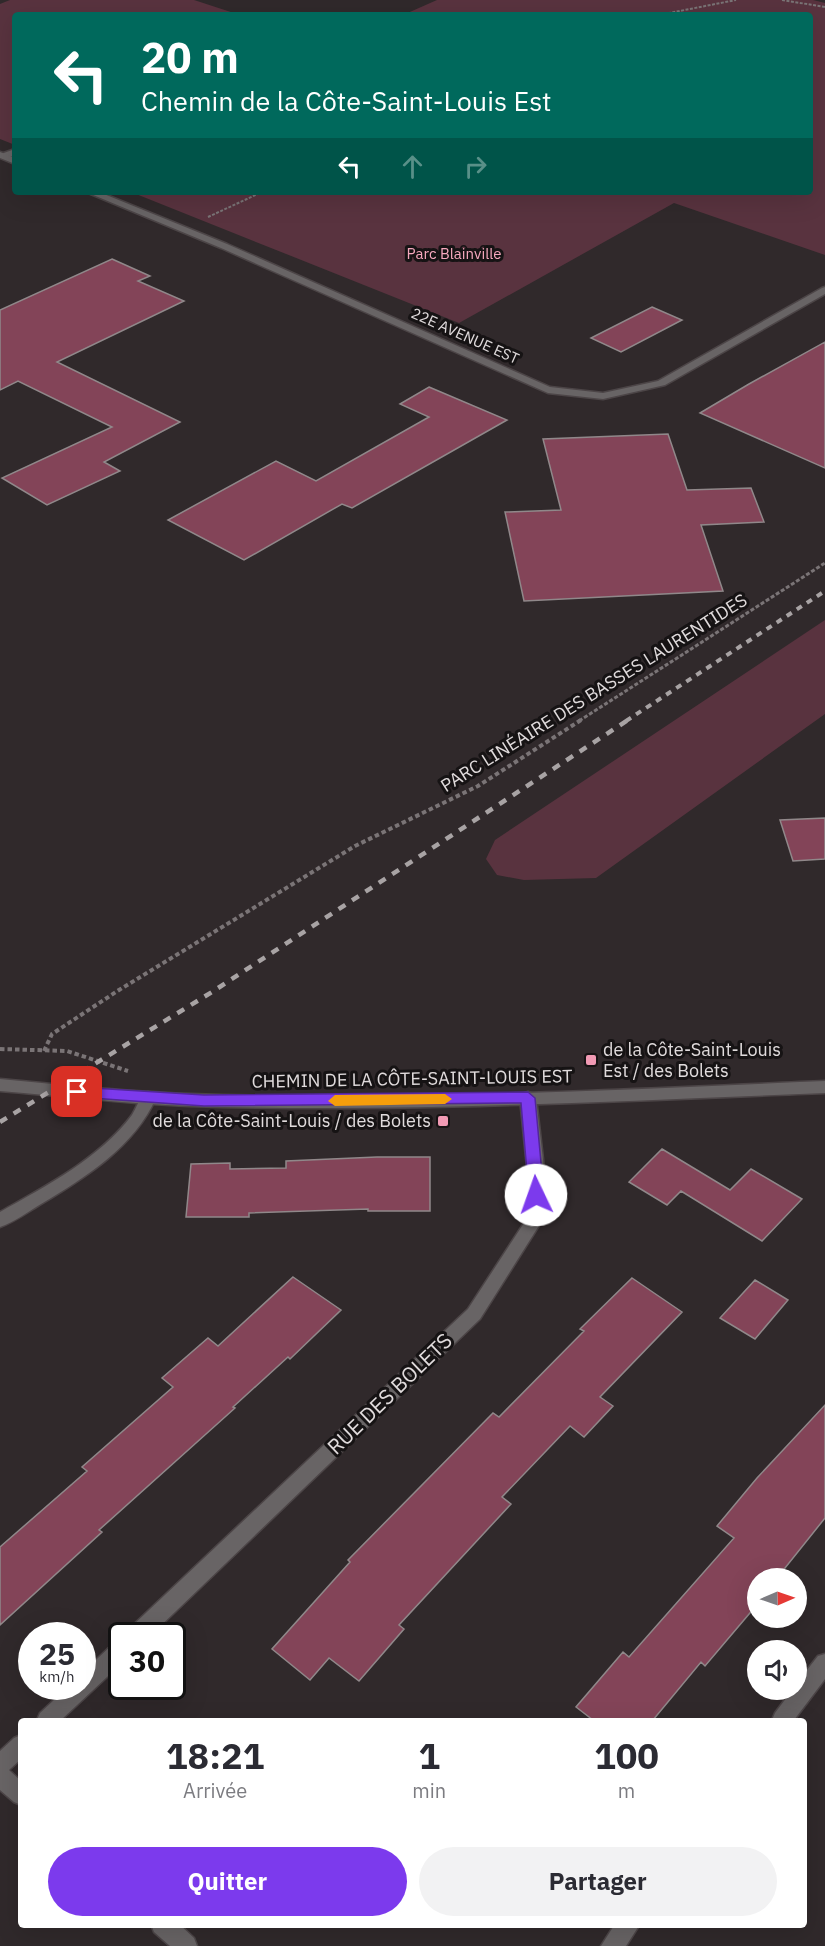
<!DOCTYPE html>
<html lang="fr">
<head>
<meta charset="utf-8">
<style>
  :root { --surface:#fff; --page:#f2f2f3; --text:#2b2b33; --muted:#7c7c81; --accent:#7c3aed }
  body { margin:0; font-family:"IBM Plex Sans",sans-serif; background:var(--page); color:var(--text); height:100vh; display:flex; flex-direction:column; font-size:22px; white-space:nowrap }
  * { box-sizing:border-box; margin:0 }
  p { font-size:20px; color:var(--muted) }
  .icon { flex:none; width:33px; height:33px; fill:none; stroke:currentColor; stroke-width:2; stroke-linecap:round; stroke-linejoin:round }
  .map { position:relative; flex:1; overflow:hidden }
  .side { position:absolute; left:18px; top:1718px; width:789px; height:210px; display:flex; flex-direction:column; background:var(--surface); border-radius:6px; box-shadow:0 6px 24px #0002 }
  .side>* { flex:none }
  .top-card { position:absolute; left:12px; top:12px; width:801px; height:183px; border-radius:6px; box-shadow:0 6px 24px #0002; background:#00695c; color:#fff; overflow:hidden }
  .needle { width:39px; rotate:88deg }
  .controls { position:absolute; left:747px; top:1568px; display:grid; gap:12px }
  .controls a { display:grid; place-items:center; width:60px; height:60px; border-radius:50%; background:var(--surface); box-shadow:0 6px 24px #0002; font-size:30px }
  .speed { position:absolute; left:18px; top:1622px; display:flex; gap:12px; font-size:30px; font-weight:700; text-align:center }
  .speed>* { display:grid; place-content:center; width:78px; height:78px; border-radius:50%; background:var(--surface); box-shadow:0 6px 24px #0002; line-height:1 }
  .speed small { font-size:15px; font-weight:400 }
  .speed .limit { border:3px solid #111; border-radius:9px; background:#fff; color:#111 }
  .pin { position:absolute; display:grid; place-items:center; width:51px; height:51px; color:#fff; margin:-26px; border-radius:12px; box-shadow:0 3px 9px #0006 }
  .me { position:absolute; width:66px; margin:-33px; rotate:357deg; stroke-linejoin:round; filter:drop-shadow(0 0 4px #0008) }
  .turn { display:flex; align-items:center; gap:21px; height:126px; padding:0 30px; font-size:27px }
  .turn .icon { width:78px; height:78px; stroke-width:2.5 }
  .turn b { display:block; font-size:42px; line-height:51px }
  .lanes { display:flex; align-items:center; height:57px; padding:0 30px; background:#0003; justify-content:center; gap:30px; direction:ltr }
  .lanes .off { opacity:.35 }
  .eta { display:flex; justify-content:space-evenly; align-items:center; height:102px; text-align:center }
  .eta b { font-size:36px; font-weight:700; line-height:42px }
  .button { display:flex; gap:12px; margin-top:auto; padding:12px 30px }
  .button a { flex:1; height:69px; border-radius:36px; background:var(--accent); color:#fff; font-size:24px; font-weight:700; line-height:69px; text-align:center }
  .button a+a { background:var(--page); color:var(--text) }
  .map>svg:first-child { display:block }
  .green { fill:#59333f }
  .building { fill:#834458; stroke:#90888a; stroke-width:1.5 }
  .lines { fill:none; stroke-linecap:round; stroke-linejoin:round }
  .service-casing { stroke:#4c4547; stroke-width:3 }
  .minor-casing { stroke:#4c4547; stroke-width:3 }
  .tertiary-casing { stroke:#4c4547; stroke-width:3 }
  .path-far2 { stroke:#7a7476; stroke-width:2; stroke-dasharray:3 1.5; stroke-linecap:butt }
  .path-far1 { stroke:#7a7476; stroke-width:3; stroke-dasharray:4 2; stroke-linecap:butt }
  .path { stroke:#7a7476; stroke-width:4; stroke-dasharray:4.5 3; stroke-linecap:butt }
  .service { fill:#686465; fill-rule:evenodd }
  .minor { fill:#686465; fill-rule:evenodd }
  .tertiary { fill:#686465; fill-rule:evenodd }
  .rail-far1 { stroke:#a8a3a4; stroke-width:4; stroke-dasharray:6 6; stroke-linecap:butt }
  .rail { stroke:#a8a3a4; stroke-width:4.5; stroke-dasharray:8 8; stroke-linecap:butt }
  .route { fill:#7c3aed; stroke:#51269a; stroke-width:1.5 }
  .slow { fill:#f59e0b }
  .poi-dot { fill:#f19ab4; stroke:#161314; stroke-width:2 }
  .labels { text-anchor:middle; stroke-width:6; stroke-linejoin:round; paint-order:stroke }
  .far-park-label { font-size:15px; fill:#f6a8be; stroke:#161314 }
  .far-street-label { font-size:15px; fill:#e0dbdc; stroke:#161314 }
  .street-label { font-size:18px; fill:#e0dbdc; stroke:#161314 }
  .poi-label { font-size:18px; fill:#e0dbdc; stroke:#161314; text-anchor:start }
  .near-street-label { font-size:21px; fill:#e0dbdc; stroke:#161314 }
</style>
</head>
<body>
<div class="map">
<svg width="825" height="1946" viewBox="0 0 825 1946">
  <rect width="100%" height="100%" fill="#30292b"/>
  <path class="green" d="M 10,0 L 194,0 L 240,15 L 15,15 L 15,145 L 0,139 L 0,4 Z
    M 437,0 L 813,0 L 825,3 L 825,255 L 674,203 L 459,323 L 131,192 L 810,192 L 810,15 L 403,15 Z
    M 825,620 L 825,714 L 596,878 L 524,880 L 497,875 L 486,859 L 495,840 Z"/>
  <path class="building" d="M 112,259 L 150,276 L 138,281 L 184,301 L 57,362 L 180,422 L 104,462 L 120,471 L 47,505 L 2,478 L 112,427 L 18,381 L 0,390 L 0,310 Z
    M 652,307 L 682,320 L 621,352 L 591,338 Z
    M 825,342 L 825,468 L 700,413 L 749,384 Z
    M 429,387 L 507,420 L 352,508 L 342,504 L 244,560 L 168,520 L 276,461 L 316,481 L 429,417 L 400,404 Z
    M 668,434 L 687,490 L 751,488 L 764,522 L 701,525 L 723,591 L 524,601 L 505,512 L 561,510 L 543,439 Z
    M 825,818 L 825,859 L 793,861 L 780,820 Z
    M 662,1149 L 730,1190 L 751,1169 L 802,1199 L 762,1241 L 681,1191 L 667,1205 L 629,1182 Z
    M 377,1157 L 430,1157 L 430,1211 L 368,1211 L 368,1209 L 249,1213 L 249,1217 L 186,1217 L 191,1164 L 230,1163 L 230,1169 L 286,1168 L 286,1161 Z
    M 293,1277 L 341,1310 L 290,1359 L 288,1357 L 233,1407 L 235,1408 L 99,1530 L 102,1532 L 0,1625 L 0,1547 L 87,1471 L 82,1467 L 173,1387 L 162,1378 L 208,1338 L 218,1346 Z
    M 632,1278 L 682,1312 L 600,1397 L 613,1406 L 584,1437 L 570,1426 L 502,1497 L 511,1504 L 399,1625 L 404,1629 L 359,1681 L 329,1658 L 310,1680 L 272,1649 L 350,1562 L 348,1560 L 493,1413 L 499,1417 L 584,1331 L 580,1329 Z
    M 755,1280 L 788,1300 L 755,1339 L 720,1318 Z
    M 825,1405 L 825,1518 L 777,1578 L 758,1578 L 758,1603 L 755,1607 L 705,1666 L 701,1662 L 653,1720 L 593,1720 L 576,1707 L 623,1652 L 629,1657 L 734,1538 L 717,1526 L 757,1478 Z"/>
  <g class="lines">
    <defs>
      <path id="service" d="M 15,149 L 15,155 L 4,159 L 0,157 L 1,154 Z"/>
      <path id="minor" d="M 0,152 L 15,158 L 15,164 L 0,158 Z
        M 86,192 L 99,192 L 227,244 L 550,387 L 603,393 L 658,381 L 822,288 L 825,287 L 825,294 L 665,385 L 603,399 L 548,393 L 221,248 Z
        M 148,1092 L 154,1094 L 156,1098 C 134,1147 86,1177 41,1204 C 28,1212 14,1222 0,1227 L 0,1212 C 46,1186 100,1158 132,1115 C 136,1108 139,1101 142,1094 Z
        M 528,1092 L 534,1094 L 536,1098 L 545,1177 L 540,1224 L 480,1319 L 151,1635 L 127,1635 L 130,1628 L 468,1309 L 524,1223 L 528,1177 L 520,1098 L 522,1094 Z
        M 122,1640 L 122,1663 L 61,1720 L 37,1720 L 40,1713 L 69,1686 L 82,1686 L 82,1673 L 115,1642 Z
        M 825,1654 L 825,1679 L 794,1720 L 772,1720 L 775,1713 L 793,1689 L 796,1689 L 796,1684 L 818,1656 Z
        M 21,1735 L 21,1759 L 9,1770 L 21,1781 L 21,1805 L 14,1802 L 0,1790 L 0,1751 L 14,1738 Z
        M 151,1924 L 179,1924 L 194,1938 L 197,1946 L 170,1946 L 154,1932 Z
        M 615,1924 L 640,1924 L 626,1946 L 601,1946 Z"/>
      <path id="tertiary" d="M 0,1079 C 63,1085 126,1092 190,1094 C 402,1101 614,1090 825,1081 L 825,1093 C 614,1101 402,1113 190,1106 C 126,1104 63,1096 0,1091 Z"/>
    </defs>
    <use href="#service" class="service-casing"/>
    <use href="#minor" class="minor-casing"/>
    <use href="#tertiary" class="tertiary-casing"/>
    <path class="path-far2" d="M 782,0 L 825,7
      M 659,15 L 736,0
      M 223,192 L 233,194 L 258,192
      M 208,217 L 262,192"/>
    <path class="path-far1" d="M 579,721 L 825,563"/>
    <path class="path" d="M 0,1049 L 67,1051 L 128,1071
      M 44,1051 L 52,1034 L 119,990 L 355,846 L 478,786 L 581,720"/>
    <use href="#service" class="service"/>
    <use href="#minor" class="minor"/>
    <use href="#tertiary" class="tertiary"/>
    <path class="rail-far1" d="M 626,721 L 825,591"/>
    <path class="rail" d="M 0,1122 L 212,992 L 628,720"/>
  </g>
  <path class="route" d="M 77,1087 L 204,1095 L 528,1092 L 535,1098 L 544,1195 L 542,1199 L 531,1199 L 529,1195 L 521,1103 L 204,1106 L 77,1097 L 70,1092 Z"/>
  <path class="slow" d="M 445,1094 L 452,1099 L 445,1104 L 335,1106 L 328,1101 L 335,1095 Z"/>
  <g class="poi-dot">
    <rect x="585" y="1054" width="12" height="12" rx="3"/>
    <rect x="437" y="1115" width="12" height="12" rx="3"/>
  </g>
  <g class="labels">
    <g class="far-park-label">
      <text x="454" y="259">Parc Blainville</text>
    </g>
    <g class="far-street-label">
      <text transform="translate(465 336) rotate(24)" y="5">22E AVENUE EST</text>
    </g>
    <g class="street-label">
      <text transform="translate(594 693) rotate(-32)" y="6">PARC LINÉAIRE DES BASSES LAURENTIDES</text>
      <text transform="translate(412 1079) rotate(-1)" y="6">CHEMIN DE LA CÔTE-SAINT-LOUIS EST</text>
    </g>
    <g class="poi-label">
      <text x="603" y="1056">de la Côte-Saint-Louis<tspan x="603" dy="21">Est / des Bolets</tspan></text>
      <text x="431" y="1127" text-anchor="end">de la Côte-Saint-Louis / des Bolets</text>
    </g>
    <g class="near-street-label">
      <text transform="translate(390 1394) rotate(-44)" y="7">RUE DES BOLETS</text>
    </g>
  </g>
</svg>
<div class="controls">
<a><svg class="needle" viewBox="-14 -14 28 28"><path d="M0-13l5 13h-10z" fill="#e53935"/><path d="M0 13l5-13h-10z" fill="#7c7c81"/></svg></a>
<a><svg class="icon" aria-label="sound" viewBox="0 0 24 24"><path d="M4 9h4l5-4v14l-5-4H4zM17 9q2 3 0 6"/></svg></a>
</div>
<div class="speed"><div>25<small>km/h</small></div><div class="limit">30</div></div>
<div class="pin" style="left:77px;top:1092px;background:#d93025"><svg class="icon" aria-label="arrive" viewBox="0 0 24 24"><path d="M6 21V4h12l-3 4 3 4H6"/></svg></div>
<svg class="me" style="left:536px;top:1195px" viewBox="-20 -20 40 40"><circle r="19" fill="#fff"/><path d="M0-13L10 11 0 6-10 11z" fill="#7c3aed"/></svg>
<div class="top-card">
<div class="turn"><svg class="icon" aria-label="left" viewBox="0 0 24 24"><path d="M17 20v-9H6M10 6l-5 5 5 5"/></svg><div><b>20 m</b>Chemin de la Côte-Saint-Louis Est</div></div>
<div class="lanes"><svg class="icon" aria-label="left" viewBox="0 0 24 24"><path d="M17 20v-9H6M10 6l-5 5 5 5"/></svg><svg class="icon off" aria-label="ahead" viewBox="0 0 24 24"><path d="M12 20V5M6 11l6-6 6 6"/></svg><svg class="icon off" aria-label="right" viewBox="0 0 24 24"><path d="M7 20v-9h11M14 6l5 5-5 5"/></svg></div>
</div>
<section class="side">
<div class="eta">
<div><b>18:21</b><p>Arrivée</p></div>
<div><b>1</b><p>min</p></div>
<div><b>100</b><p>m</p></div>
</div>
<div class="button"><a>Quitter</a><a>Partager</a></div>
</section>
</div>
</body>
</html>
